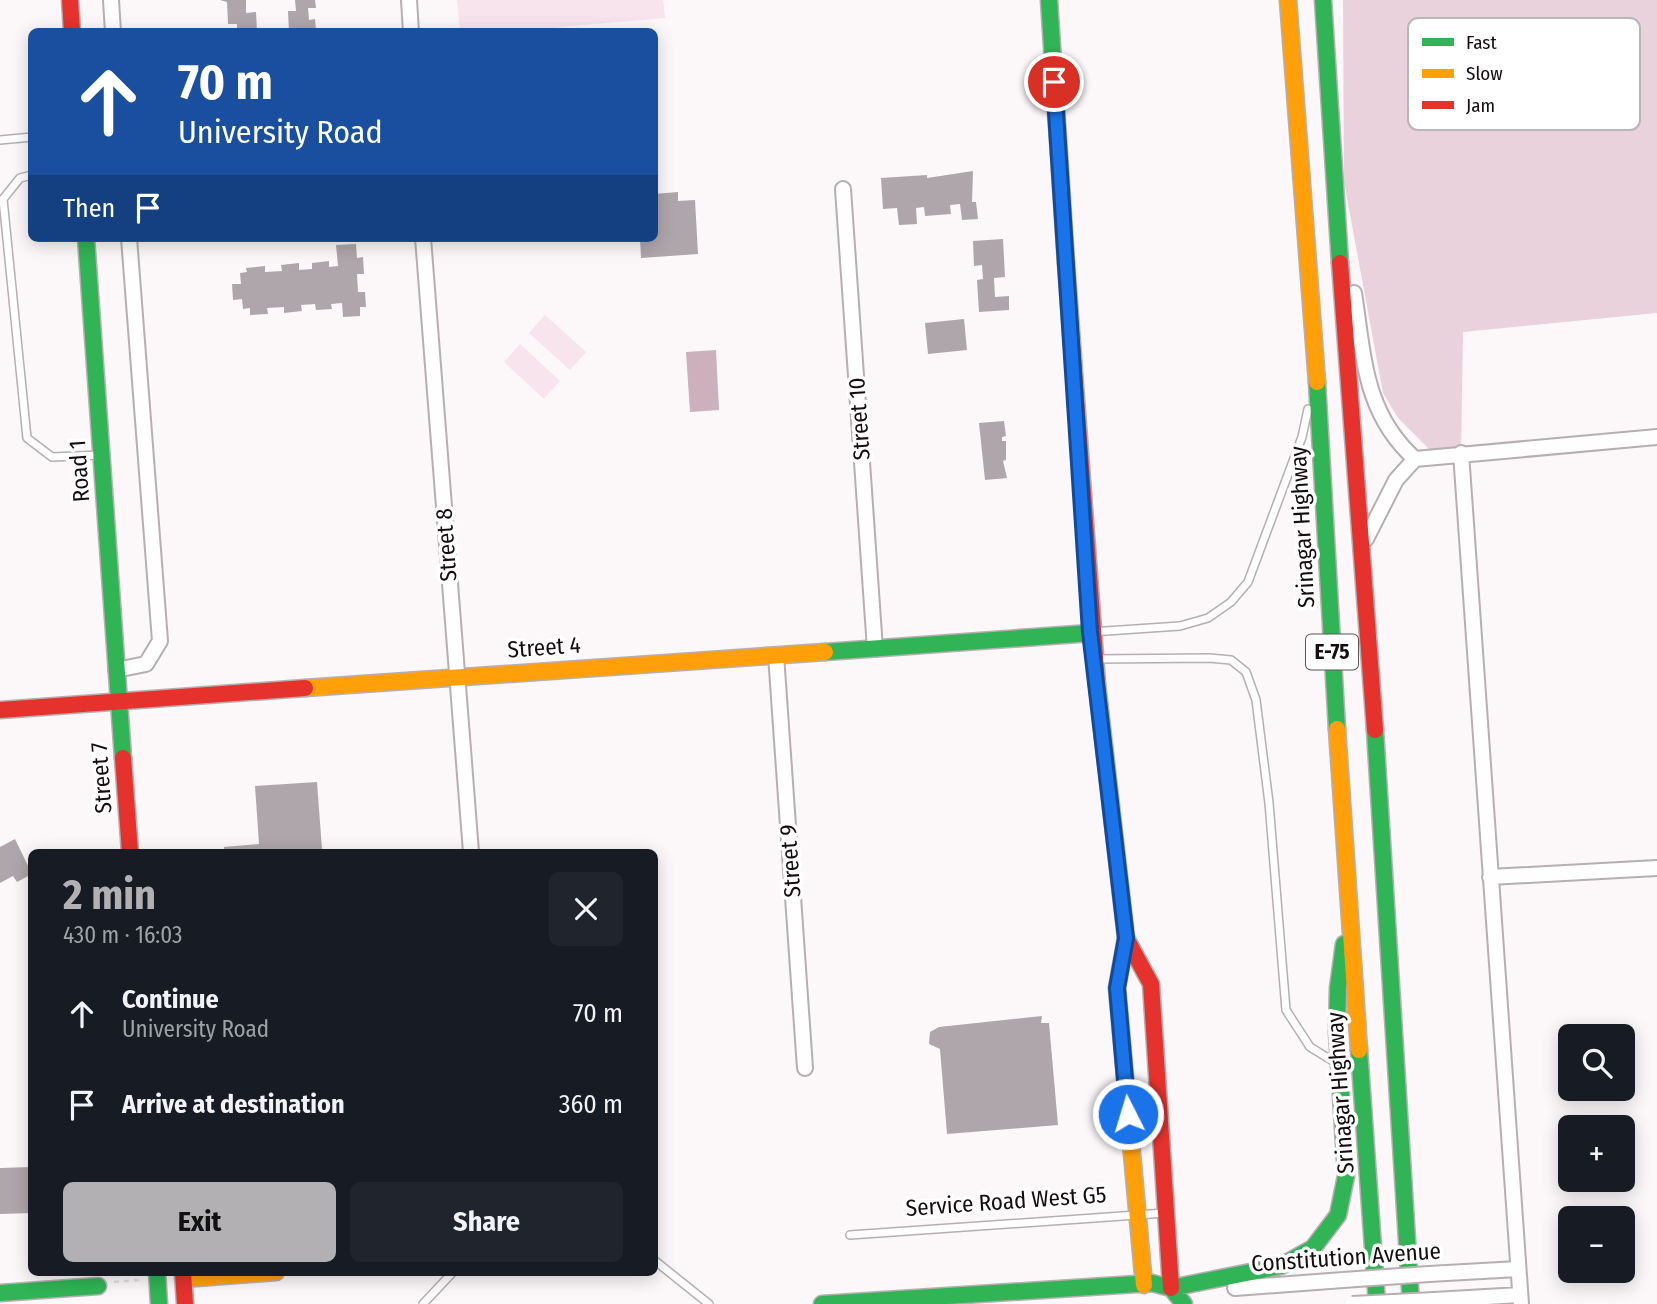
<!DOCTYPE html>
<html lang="en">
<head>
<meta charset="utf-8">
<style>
  :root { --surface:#171b24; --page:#20242c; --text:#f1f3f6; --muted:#9ea1a6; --accent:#b2b0b3 }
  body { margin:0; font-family:"Fira Sans Condensed",sans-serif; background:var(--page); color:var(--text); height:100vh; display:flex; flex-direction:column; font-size:26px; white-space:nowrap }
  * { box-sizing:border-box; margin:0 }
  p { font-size:23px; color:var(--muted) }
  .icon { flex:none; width:38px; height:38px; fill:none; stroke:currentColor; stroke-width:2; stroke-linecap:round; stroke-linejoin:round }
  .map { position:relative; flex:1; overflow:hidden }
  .sheet { position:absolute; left:28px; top:849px; width:630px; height:427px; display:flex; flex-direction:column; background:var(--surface); border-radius:10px; box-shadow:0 4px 18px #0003 }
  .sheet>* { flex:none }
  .top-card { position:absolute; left:28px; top:28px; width:630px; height:214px; border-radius:10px; box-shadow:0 4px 18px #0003; background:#1a4fa0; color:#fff; overflow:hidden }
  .buttons { position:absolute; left:1558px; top:1024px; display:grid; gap:14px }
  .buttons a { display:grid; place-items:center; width:77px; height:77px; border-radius:10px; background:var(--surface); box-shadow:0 4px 18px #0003; font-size:35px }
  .pin { position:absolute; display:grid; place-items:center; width:60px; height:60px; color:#fff; margin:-30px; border:4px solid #fff; border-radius:50%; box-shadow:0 2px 7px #0007 }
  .me { position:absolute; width:77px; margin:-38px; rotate:355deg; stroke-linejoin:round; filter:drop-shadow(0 0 5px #0008) }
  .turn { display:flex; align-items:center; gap:24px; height:147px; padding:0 35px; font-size:32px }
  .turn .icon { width:91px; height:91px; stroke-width:2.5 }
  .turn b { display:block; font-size:49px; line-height:60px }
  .then { display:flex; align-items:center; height:66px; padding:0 35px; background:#0003; gap:14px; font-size:26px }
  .round { display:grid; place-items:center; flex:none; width:74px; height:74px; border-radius:10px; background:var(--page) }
  .summary { display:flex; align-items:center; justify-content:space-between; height:119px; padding:0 35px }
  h1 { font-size:42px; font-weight:700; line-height:52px; color:var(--accent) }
  .primary-button { display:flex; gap:14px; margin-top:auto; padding:14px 35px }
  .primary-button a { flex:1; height:80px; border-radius:10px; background:var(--accent); color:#111; font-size:28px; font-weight:700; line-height:80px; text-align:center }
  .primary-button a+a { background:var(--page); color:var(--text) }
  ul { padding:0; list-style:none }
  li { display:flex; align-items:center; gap:21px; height:91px; padding:0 35px }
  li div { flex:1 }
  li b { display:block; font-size:26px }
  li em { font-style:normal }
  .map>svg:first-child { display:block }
  .green { fill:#f8e4ed }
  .forest { fill:#e9d2dc }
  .water { fill:#ccb0bc }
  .building { fill:#aea6aa }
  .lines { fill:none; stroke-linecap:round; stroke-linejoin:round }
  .lane-casing { stroke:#b7aeb2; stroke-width:10 }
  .street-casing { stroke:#b7aeb2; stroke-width:18 }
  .fast-casing { stroke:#b7aeb2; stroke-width:19 }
  .slow-casing { stroke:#b7aeb2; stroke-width:19 }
  .jam-casing { stroke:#b7aeb2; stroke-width:19 }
  .path { stroke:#e2e0e1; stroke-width:2.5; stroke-dasharray:5 5; stroke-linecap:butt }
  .lane { stroke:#fffefe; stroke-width:7 }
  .street { stroke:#fffefe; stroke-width:14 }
  .fast { stroke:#30b455; stroke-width:16 }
  .slow { stroke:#ff9f0a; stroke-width:16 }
  .jam { stroke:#e5322d; stroke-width:16 }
  .street-bridge-casing { stroke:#b7aeb2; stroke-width:18; stroke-linecap:butt }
  .street-bridge { stroke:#fffefe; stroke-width:14 }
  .route-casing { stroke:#114b97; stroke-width:18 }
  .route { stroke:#1a73e8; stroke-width:12 }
  .labels { text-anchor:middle; stroke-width:7; stroke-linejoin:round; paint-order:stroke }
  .shield { fill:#fff; stroke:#5c5458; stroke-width:2 }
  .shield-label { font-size:21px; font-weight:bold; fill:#160b10 }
  .street-label { font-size:23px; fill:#160b10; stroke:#fff }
  .key { fill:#fff; stroke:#b9b6b7; stroke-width:2 }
  .key-label { font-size:19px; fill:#160b10 }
</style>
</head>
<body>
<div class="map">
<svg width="1657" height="1304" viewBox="0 0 1657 1304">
  <rect width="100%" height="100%" fill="#fcf7f9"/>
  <path class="green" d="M 457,0 L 663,0 L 665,18 L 515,31 L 460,31 Z
    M 545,315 L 586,352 L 570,370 L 529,333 Z
    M 520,344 L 560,381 L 544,399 L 504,362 Z"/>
  <path class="forest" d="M 1343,0 L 1657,0 L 1657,313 L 1463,332 L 1461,453 L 1430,450 L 1398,418 L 1383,393 L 1344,182 Z"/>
  <path class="water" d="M 716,350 L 719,410 L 690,412 L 686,352 Z"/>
  <path class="building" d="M 220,0 L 246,0 L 246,13 L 256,12 L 257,32 L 237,32 L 237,24 L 228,24 L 227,2 Z
    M 295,0 L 315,0 L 316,8 L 308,8 L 309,20 L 315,19 L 316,30 L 289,32 L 288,11 L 296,11 Z
    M 973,171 L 972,202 L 976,202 L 978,219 L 962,220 L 960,204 L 950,205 L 951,214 L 925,216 L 924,207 L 916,208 L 917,224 L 899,225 L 897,208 L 883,209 L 881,178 L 927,175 L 927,178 Z
    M 678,192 L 678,201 L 695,200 L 698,254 L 641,258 L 640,238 L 654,238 L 654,194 Z
    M 1003,239 L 1005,277 L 994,278 L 995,297 L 1009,296 L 1009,310 L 979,312 L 977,280 L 983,279 L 982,265 L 974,266 L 973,241 Z
    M 356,244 L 357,258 L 363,257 L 364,274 L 357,274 L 358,292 L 365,292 L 366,307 L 360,307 L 360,316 L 343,317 L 342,303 L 331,304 L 332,309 L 316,310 L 315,304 L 301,305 L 302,311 L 284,313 L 284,307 L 267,308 L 268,314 L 250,315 L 250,308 L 243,309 L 242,299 L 233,300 L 232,284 L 241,284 L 240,273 L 247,272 L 246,268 L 265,266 L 265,272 L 282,271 L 281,265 L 299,263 L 299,270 L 312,269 L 312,263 L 329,261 L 329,267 L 338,266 L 336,245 Z
    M 964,319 L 967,350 L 928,354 L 925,323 Z
    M 1004,421 L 1006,436 L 1002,437 L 1002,441 L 1006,441 L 1006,460 L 1003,461 L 1007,478 L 985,480 L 979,423 Z
    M 317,782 L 322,849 L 224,852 L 224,847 L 259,844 L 255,786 Z
    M 15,839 L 32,874 L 17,882 L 13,876 L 0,883 L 0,847 Z
    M 1042,1016 L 1041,1023 L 1049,1023 L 1058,1125 L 947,1134 L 940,1049 L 929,1044 L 930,1032 L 939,1027 Z
    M 32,1167 L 32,1213 L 0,1214 L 0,1168 Z"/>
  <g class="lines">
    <defs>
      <path id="lane" d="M 0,140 L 32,137
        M 32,175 L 20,178 L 3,199 L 27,438 L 52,457 L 100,455
        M 1091,632 L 1180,626 L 1208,618 L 1231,602 L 1248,582 L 1302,437 L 1308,409
        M 1097,659 L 1209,658 L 1231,660 L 1246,672 L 1256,700 L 1269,803 L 1286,1010 L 1310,1047 L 1333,1061
        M 850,1235 L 1165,1213
        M 654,1260 L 709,1304
        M 423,1304 L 453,1272"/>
      <path id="street" d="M 111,0 L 113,32
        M 409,0 L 411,32
        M 843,189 L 875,649
        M 423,238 L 471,852
        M 1354,293 C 1364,357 1364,413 1415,459
        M 1461,453 L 1521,1304
        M 1366,539 L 1396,480 L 1415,459 L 1657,437
        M 776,655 L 805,1068
        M 116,670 L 146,664 L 160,641 L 129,238
        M 1490,877 L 1657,868
        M 1429,1274 L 1518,1269
        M 1235,1288 L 1343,1280
        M 1434,1300 L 1520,1295"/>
      <path id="fast" d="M 1049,0 L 1066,263
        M 1323,0 L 1340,263
        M 86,238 L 123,758
        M 1317,382 L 1337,729
        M 825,652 L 1091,633
        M 1097,684 L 1126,938 L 1117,988 L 1131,1143
        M 1375,730 L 1411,1304
        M 1359,1050 L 1377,1304
        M 157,1272 L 159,1304
        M 1171,1288 L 1281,1266 L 1313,1248 L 1338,1215 L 1346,1176 L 1337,1032 L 1338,988 L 1344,944
        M 0,1293 L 98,1286
        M 822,1304 L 1152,1283 L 1171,1288 L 1184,1304"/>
      <path id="slow" d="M 1288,0 L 1317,382
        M 305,688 L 825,652
        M 1337,729 L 1359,1050
        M 1131,1143 L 1144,1285
        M 183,1279 L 276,1272"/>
      <path id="jam" d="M 70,0 L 72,32
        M 1066,263 L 1097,684
        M 1340,263 L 1375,730
        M 0,710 L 305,688
        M 123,758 L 130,852
        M 1126,938 L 1151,984 L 1171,1288
        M 183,1272 L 185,1304"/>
    </defs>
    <use href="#lane" class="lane-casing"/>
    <use href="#street" class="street-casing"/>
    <use href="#fast" class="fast-casing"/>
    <use href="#slow" class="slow-casing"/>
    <use href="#jam" class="jam-casing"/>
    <path class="path" d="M 114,1282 L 138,1280 L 139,1277"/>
    <use href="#lane" class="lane"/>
    <use href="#street" class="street"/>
    <use href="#fast" class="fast"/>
    <use href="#slow" class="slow"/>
    <use href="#jam" class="jam"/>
    <defs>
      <path id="street-bridge" d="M 1343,1280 L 1429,1274
        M 1352,1304 L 1434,1300"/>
    </defs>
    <use href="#street-bridge" class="street-bridge-casing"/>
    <use href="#street-bridge" class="street-bridge"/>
  </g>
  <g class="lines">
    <defs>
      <path id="route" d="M 1054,82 L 1090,632 L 1126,938 L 1117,988 L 1128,1114"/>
    </defs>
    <use href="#route" class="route-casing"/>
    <use href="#route" class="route"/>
  </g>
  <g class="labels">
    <rect class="shield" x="1306" y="634.5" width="52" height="35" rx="5"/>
    <g class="shield-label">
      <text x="1332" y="659">E-75</text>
    </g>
    <g class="street-label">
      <text transform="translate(859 419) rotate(-94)" y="8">Street 10</text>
      <text transform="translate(79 471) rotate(-94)" y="8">Road 1</text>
      <text transform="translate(1302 527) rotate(-93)" y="8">Srinagar Highway</text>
      <text transform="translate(446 545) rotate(-94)" y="8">Street 8</text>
      <text transform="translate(544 647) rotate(-4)" y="8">Street 4</text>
      <text transform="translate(101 778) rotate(-94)" y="8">Street 7</text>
      <text transform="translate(790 861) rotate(-94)" y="8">Street 9</text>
      <text transform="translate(1340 1093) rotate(-94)" y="8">Srinagar Highway</text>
      <text transform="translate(1006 1201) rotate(-4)" y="8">Service Road West G5</text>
      <text transform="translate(1346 1257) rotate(-4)" y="8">Constitution Avenue</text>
    </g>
  </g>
  <rect x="1408" y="18" width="232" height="112" rx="10" class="key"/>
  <rect x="1422" y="38" width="32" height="8" fill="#30b455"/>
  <rect x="1422" y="69" width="32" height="9" fill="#ff9f0a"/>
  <rect x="1422" y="101" width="32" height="8" fill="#e5322d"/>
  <g class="key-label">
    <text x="1466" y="49">Fast</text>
    <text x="1466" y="80">Slow</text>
    <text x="1466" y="112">Jam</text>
  </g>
</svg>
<div class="buttons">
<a><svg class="icon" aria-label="search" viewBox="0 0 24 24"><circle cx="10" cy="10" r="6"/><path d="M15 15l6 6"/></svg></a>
<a>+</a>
<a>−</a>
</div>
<div class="pin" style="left:1054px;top:82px;background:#d93025"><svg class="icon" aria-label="arrive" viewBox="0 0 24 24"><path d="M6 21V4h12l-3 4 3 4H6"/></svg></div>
<svg class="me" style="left:1128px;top:1114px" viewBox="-20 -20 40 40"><circle r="17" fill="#1a73e8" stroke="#fff" stroke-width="3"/><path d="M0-11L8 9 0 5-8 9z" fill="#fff"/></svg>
<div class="top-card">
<div class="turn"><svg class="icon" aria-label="ahead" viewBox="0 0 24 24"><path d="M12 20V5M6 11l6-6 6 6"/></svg><div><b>70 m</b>University Road</div></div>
<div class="then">Then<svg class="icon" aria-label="arrive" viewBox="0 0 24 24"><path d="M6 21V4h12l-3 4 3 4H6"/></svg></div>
</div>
<section class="sheet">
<div class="summary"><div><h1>2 min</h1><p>430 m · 16:03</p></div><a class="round"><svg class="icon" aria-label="close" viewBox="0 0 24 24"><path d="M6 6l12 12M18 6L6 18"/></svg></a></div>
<ul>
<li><svg class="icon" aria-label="ahead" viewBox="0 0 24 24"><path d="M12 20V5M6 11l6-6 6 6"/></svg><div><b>Continue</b><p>University Road</p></div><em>70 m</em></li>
<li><svg class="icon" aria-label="arrive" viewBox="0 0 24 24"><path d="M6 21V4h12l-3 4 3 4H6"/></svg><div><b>Arrive at destination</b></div><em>360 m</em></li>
</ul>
<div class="primary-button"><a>Exit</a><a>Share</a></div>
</section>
</div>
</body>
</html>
